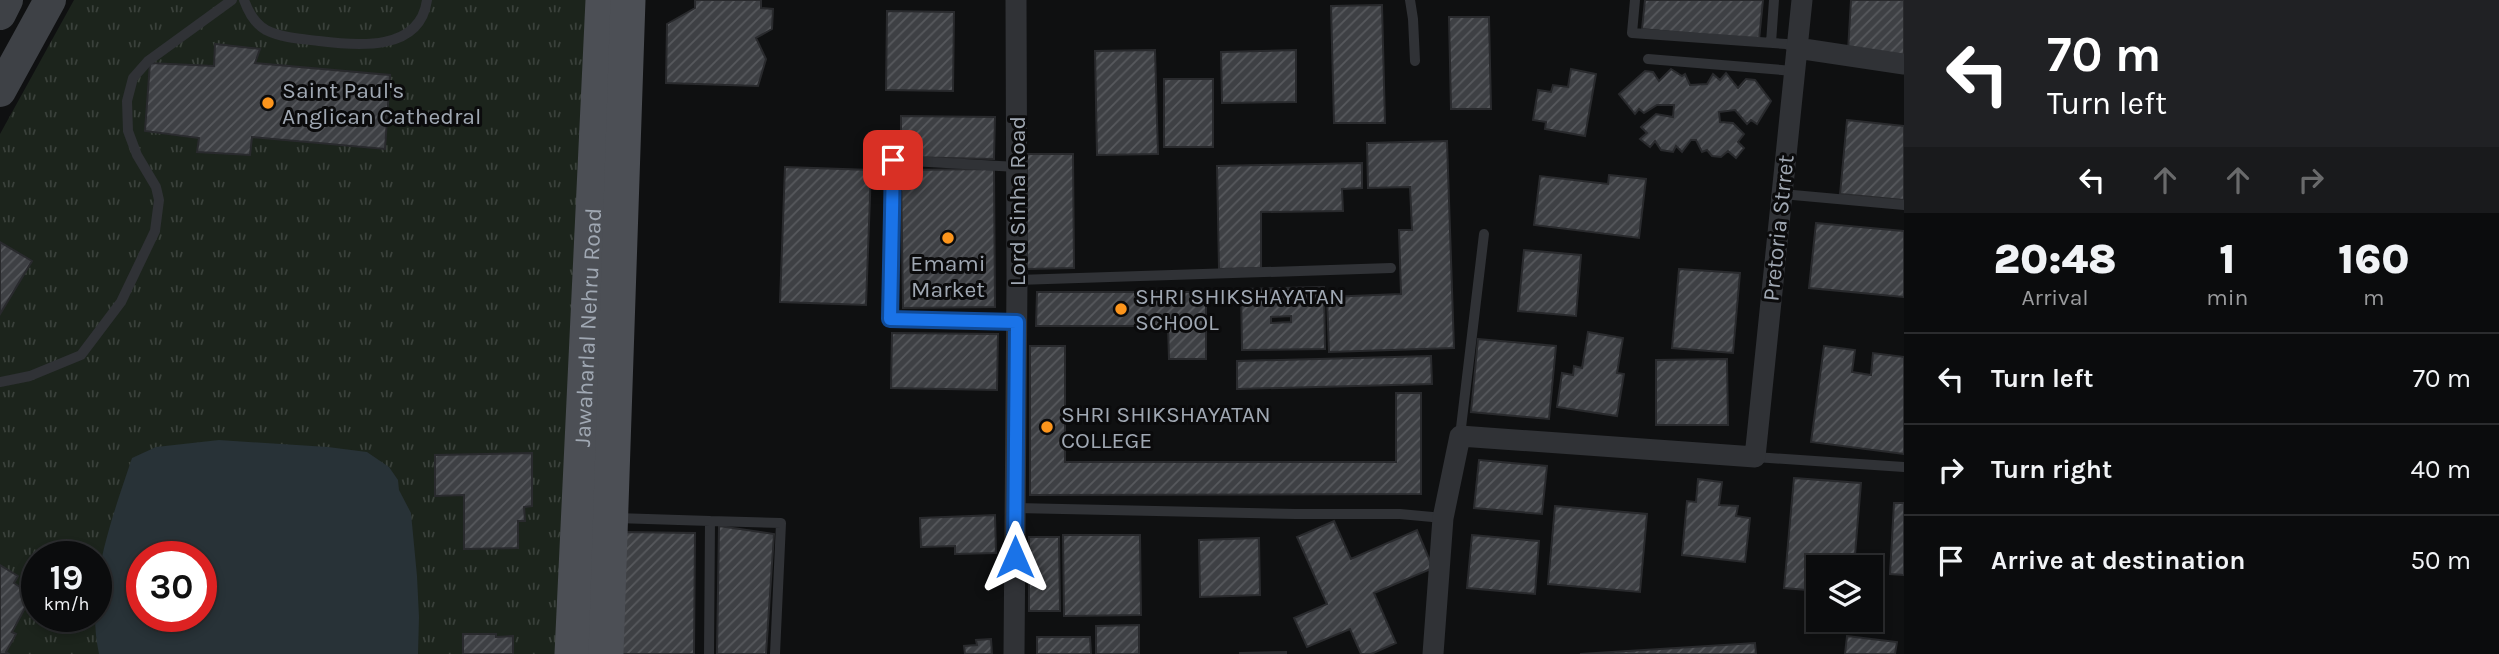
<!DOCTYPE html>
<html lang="en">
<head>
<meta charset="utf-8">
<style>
  :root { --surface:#0b0c0d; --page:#191a1b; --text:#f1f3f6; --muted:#9a9b9d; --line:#2b2c2e }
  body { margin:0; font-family:Karla,sans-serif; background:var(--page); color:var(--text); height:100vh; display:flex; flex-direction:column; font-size:26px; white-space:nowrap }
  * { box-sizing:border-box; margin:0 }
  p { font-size:23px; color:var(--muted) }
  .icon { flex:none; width:38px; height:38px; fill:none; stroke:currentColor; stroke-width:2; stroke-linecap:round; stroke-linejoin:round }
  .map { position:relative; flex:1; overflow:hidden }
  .side { display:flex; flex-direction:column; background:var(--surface); width:595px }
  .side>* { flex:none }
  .guide { background:#202124; color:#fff; overflow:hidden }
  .tools { position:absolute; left:1806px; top:555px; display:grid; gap:14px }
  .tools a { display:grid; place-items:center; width:77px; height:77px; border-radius:0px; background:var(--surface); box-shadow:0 4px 10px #0003,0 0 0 2px var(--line); font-size:35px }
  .speed { position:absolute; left:21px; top:541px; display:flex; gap:14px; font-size:35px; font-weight:700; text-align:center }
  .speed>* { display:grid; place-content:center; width:91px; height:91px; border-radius:50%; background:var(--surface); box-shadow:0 4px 10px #0003,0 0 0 2px var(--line); line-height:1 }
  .speed small { font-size:18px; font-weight:400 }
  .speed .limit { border:10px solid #d22; background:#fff; color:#111 }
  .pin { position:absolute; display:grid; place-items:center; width:60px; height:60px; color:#fff; margin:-30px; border-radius:14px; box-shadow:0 4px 10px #0006 }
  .me { position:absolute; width:77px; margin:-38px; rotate:0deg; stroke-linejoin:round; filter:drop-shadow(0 0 5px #0008) }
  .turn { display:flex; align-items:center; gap:24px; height:147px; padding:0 28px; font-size:32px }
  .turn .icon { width:91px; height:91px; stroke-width:2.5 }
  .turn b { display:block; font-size:49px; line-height:60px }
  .lanes { display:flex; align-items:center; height:66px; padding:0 28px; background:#0003; justify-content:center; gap:35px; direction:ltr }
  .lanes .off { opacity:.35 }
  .eta { display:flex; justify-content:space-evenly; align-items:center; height:119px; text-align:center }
  .eta b { font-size:42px; font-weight:800; line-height:49px }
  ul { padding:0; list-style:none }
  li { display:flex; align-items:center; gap:21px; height:91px; padding:0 28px; border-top:2px solid var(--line) }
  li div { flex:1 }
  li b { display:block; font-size:26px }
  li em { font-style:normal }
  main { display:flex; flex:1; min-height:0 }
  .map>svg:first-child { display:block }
  .grass { fill:url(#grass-tufts); fill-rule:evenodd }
  .water { fill:#283237; fill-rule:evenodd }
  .building { fill:url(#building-hatch); stroke:#292a2d; stroke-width:2; fill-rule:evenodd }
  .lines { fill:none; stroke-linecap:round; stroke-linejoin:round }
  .lane { stroke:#303236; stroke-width:10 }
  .street { stroke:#303236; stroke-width:21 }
  .secondary { stroke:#3e4146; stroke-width:32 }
  .primary { stroke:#4c4f55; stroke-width:35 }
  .route-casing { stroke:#114b97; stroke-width:18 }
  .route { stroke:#1a73e8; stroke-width:12 }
  .poi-dot { fill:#fc951c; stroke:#0b0b0c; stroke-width:2.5 }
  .labels { text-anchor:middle; stroke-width:6; stroke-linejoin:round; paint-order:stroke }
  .poi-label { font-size:23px; fill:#a0a8b3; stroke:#0b0b0c; text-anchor:start }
  .street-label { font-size:23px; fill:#a0a8b3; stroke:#0b0b0c }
</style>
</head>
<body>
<main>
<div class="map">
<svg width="1904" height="654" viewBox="0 0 1904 654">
  <defs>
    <pattern id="grass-tufts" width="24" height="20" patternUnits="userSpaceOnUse" patternTransform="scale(1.75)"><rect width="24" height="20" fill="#1c241c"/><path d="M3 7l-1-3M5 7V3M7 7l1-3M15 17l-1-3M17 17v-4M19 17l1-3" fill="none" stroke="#3a413b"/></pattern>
    <pattern id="building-hatch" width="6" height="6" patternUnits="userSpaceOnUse" patternTransform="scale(1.75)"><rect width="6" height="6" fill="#3e4044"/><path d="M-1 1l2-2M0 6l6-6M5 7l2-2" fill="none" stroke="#57595d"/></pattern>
  </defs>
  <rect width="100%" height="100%" fill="#0f1011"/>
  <path class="grass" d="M 74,0 L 612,0 L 587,654 L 0,654 L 0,134 ZM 37,556 L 96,556 L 96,616 L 37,616 ZM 142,556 L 201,556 L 201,616 L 142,616 Z"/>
  <path class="water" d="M 219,440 L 328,447 L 367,452 L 389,467 L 398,480 L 399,490 L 411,513 L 417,576 L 419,617 L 418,654 L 99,654 C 85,589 111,521 132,458 L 156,447 ZM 142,556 L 201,556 L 201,616 L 142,616 Z"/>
  <path class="building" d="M 695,0 L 761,0 L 761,8 L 773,9 L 772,29 L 756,38 L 766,59 L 758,86 L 666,83 L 667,24 L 695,8 Z
    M 1645,0 L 1763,0 L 1759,40 L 1642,29 Z
    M 1851,0 L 1904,0 L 1904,55 L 1848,51 Z
    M 1382,5 L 1385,123 L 1334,123 L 1331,6 Z
    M 887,11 L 954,12 L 953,91 L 886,90 Z
    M 1449,17 L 1489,17 L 1491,109 L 1451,109 Z
    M 215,44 L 260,49 L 255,63 L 390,75 L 385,149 L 252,137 L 250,155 L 197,152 L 199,138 L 145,131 L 150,63 L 214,66 Z
    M 1155,50 L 1158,154 L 1097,155 L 1095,51 Z
    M 1296,50 L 1296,102 L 1222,103 L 1221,52 Z
    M 1571,69 L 1596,74 L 1585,136 L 1545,129 L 1546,122 L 1533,120 L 1538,90 L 1551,92 L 1553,85 L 1568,87 Z
    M 1671,69 L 1682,76 L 1685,74 L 1690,85 L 1707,84 L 1713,74 L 1720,80 L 1726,73 L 1738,88 L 1746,79 L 1755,80 L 1771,101 L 1757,124 L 1751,120 L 1747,124 L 1735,110 L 1719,112 L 1720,122 L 1733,123 L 1744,134 L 1738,142 L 1744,148 L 1736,158 L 1728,151 L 1721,157 L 1712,156 L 1707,150 L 1702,152 L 1696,140 L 1691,140 L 1682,152 L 1676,146 L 1673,152 L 1661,150 L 1655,141 L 1650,147 L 1640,139 L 1647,133 L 1641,127 L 1656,114 L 1673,117 L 1674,105 L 1657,105 L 1644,113 L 1639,109 L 1635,114 L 1619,94 L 1645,71 L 1653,72 L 1659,81 Z
    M 1164,79 L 1213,79 L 1213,147 L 1164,147 Z
    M 901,116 L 995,117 L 994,159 L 901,157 Z
    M 1847,120 L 1904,126 L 1904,200 L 1840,194 Z
    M 1447,141 L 1454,348 L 1329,352 L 1327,297 L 1401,294 L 1399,230 L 1412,230 L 1410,187 L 1368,188 L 1367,143 Z
    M 1027,154 L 1073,154 L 1074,268 L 1027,269 Z
    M 1362,163 L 1362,188 L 1342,189 L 1343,211 L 1261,212 L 1261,268 L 1219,269 L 1217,166 Z
    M 785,167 L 871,170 L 866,305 L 780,302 Z
    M 994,169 L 995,307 L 903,308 L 901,170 Z
    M 1609,175 L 1646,179 L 1639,238 L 1534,225 L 1540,176 L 1608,184 Z
    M 1816,223 L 1904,231 L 1904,297 L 1809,288 Z
    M 0,242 L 32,261 L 0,314 Z
    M 1524,250 L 1581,255 L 1576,316 L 1518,311 Z
    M 1679,269 L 1740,273 L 1733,353 L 1672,348 Z
    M 1324,287 L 1325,349 L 1242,350 L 1241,289 ZM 1291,316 L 1291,322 L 1271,323 L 1271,317 Z
    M 1037,292 L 1206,292 L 1206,359 L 1169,359 L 1168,326 L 1036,326 Z
    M 1588,332 L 1623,338 L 1617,373 L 1624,374 L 1617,416 L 1557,407 L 1562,373 L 1573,375 L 1574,366 L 1582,368 Z
    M 892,333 L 998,334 L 997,390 L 891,388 Z
    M 1478,339 L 1556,346 L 1549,419 L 1471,412 Z
    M 1030,346 L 1065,346 L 1065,462 L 1396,462 L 1396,393 L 1421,393 L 1421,494 L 1030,495 Z
    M 1824,346 L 1855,350 L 1852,372 L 1871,375 L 1873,353 L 1904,357 L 1904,454 L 1811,442 Z
    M 1431,356 L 1432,384 L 1237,389 L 1237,361 Z
    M 1727,359 L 1728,425 L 1656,425 L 1656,360 Z
    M 532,453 L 532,506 L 524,507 L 525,521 L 518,521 L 518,548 L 464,549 L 464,495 L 435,496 L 435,455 Z
    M 1479,460 L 1547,466 L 1542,514 L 1474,508 Z
    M 1794,478 L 1861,483 L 1854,567 L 1818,567 L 1818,591 L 1784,588 Z
    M 1698,479 L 1722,482 L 1719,505 L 1738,506 L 1736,516 L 1750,518 L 1745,562 L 1682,555 L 1687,501 L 1696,502 Z
    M 1894,503 L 1904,503 L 1904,575 L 1890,574 Z
    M 1555,506 L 1647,514 L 1640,592 L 1548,584 Z
    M 995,515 L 996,553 L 955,554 L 955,546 L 921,547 L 920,518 Z
    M 1334,521 L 1351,559 L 1417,530 L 1433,568 L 1374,593 L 1396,643 L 1371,654 L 1361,654 L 1350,629 L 1307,647 L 1294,618 L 1327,604 L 1297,537 Z
    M 719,526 L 774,534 L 766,654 L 717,654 Z
    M 624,532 L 695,533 L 694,654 L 622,654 Z
    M 1063,535 L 1140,535 L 1141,615 L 1064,616 Z
    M 1472,535 L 1539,541 L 1535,594 L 1467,588 Z
    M 1029,537 L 1059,537 L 1060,611 L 1029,611 Z
    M 1259,538 L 1260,595 L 1200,597 L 1199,540 Z
    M 0,565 L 18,576 L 14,583 L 32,595 L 12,632 L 16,634 L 6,652 L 9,654 L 0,654 Z
    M 1139,625 L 1139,654 L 1096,654 L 1096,626 Z
    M 463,634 L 496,634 L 496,637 L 513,636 L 513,654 L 463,654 Z
    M 1847,636 L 1897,642 L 1895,654 L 1845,654 Z
    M 1037,637 L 1090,637 L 1091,654 L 1037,654 Z
    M 991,639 L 992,654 L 965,654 L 964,646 L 977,645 L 976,640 Z
    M 1755,643 L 1756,654 L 1580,654 Z
    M 1286,652 L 1286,654 L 1240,654 L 1240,653 Z"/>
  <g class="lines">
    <path class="lane" d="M 244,0 C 248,11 255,24 266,30 C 282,38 302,39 319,41 C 357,46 420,52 427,0
      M 1410,0 L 1413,19 L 1415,61
      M 1635,0 L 1632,33 L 1786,44 L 1797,48
      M 1771,43 L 1774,0
      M 1648,59 L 1794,71
      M 1782,194 L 1904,205
      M 1017,280 L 1391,268
      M 1017,322 L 892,320 L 889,317 L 893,160 L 1017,167
      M 0,382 L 30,376 L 81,355 L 121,302 L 155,231 L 159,200 L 156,187 L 137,155 L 128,131 L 127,101 L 133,78 L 148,61 L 232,0
      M 1460,436 L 1484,234
      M 1755,457 L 1904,467
      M 1015,508 L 1296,514 L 1400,514 L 1443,518
      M 616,518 L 710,521 L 709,654
      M 710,521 L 781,523 L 775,654"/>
    <path class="street" d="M 1797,48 L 1904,64
      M 1014,654 L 1017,280 L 1016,0
      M 1433,654 L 1443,518 L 1460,436 L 1755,457 L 1802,0"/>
    <path class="secondary" d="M 0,14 L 7,0
      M 0,91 L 50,0"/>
    <g class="primary">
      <path id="s1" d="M 572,654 L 603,0"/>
      <path d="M 606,654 L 628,0"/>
    </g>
  </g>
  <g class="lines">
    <defs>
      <path id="route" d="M 893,160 L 890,319 L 1017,322 L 1015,557"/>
    </defs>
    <use href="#route" class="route-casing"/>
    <use href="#route" class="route"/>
  </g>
  <g class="poi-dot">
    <circle cx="268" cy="103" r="7"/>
    <circle cx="948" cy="238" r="7"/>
    <circle cx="1121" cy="309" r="7"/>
    <circle cx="1047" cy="427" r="7"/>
  </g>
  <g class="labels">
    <g class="poi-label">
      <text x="282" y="98">Saint Paul's<tspan x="282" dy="26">Anglican Cathedral</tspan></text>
      <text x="948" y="271" text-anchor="middle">Emami<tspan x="948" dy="26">Market</tspan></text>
      <text x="1135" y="304">SHRI SHIKSHAYATAN<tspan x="1135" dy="26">SCHOOL</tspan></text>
      <text x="1061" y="422">SHRI SHIKSHAYATAN<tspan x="1061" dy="26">COLLEGE</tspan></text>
    </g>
    <g class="street-label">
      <text transform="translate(1017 201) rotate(-90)" y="8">Lord Sinha Road</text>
      <text transform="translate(1778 228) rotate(-84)" y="8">Pretoria Strret</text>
      <text dy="8" stroke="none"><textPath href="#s1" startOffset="327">Jawaharlal Nehru Road</textPath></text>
    </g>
  </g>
</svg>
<div class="tools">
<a><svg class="icon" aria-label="layers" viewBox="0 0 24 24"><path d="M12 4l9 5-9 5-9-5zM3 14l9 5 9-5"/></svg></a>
</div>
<div class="speed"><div>19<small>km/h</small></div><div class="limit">30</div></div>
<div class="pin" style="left:893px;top:160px;background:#d93025"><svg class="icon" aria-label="arrive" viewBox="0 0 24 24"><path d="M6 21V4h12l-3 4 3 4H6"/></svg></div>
<svg class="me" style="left:1015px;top:557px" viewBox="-20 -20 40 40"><path d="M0-17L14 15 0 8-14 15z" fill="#1a73e8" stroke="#fff" stroke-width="4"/></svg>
</div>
<section class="side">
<div class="guide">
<div class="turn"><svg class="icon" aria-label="left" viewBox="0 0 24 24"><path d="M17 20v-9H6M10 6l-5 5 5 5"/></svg><div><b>70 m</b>Turn left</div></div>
<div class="lanes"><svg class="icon" aria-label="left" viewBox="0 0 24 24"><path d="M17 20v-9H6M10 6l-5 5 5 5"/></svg><svg class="icon off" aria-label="ahead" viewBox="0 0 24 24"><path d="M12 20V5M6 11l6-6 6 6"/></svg><svg class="icon off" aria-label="ahead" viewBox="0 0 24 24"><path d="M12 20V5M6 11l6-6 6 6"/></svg><svg class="icon off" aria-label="right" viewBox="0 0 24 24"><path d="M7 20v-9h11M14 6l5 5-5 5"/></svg></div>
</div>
<div class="eta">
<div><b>20:48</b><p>Arrival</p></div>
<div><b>1</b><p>min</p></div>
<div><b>160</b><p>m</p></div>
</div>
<ul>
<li><svg class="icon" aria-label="left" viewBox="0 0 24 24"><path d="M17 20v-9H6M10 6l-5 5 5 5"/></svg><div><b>Turn left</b></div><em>70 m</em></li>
<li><svg class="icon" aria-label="right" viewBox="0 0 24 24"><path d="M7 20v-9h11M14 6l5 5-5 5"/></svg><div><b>Turn right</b></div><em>40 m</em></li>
<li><svg class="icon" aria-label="arrive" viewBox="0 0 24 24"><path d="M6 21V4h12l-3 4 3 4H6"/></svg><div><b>Arrive at destination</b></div><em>50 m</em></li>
</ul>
</section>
</main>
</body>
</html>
